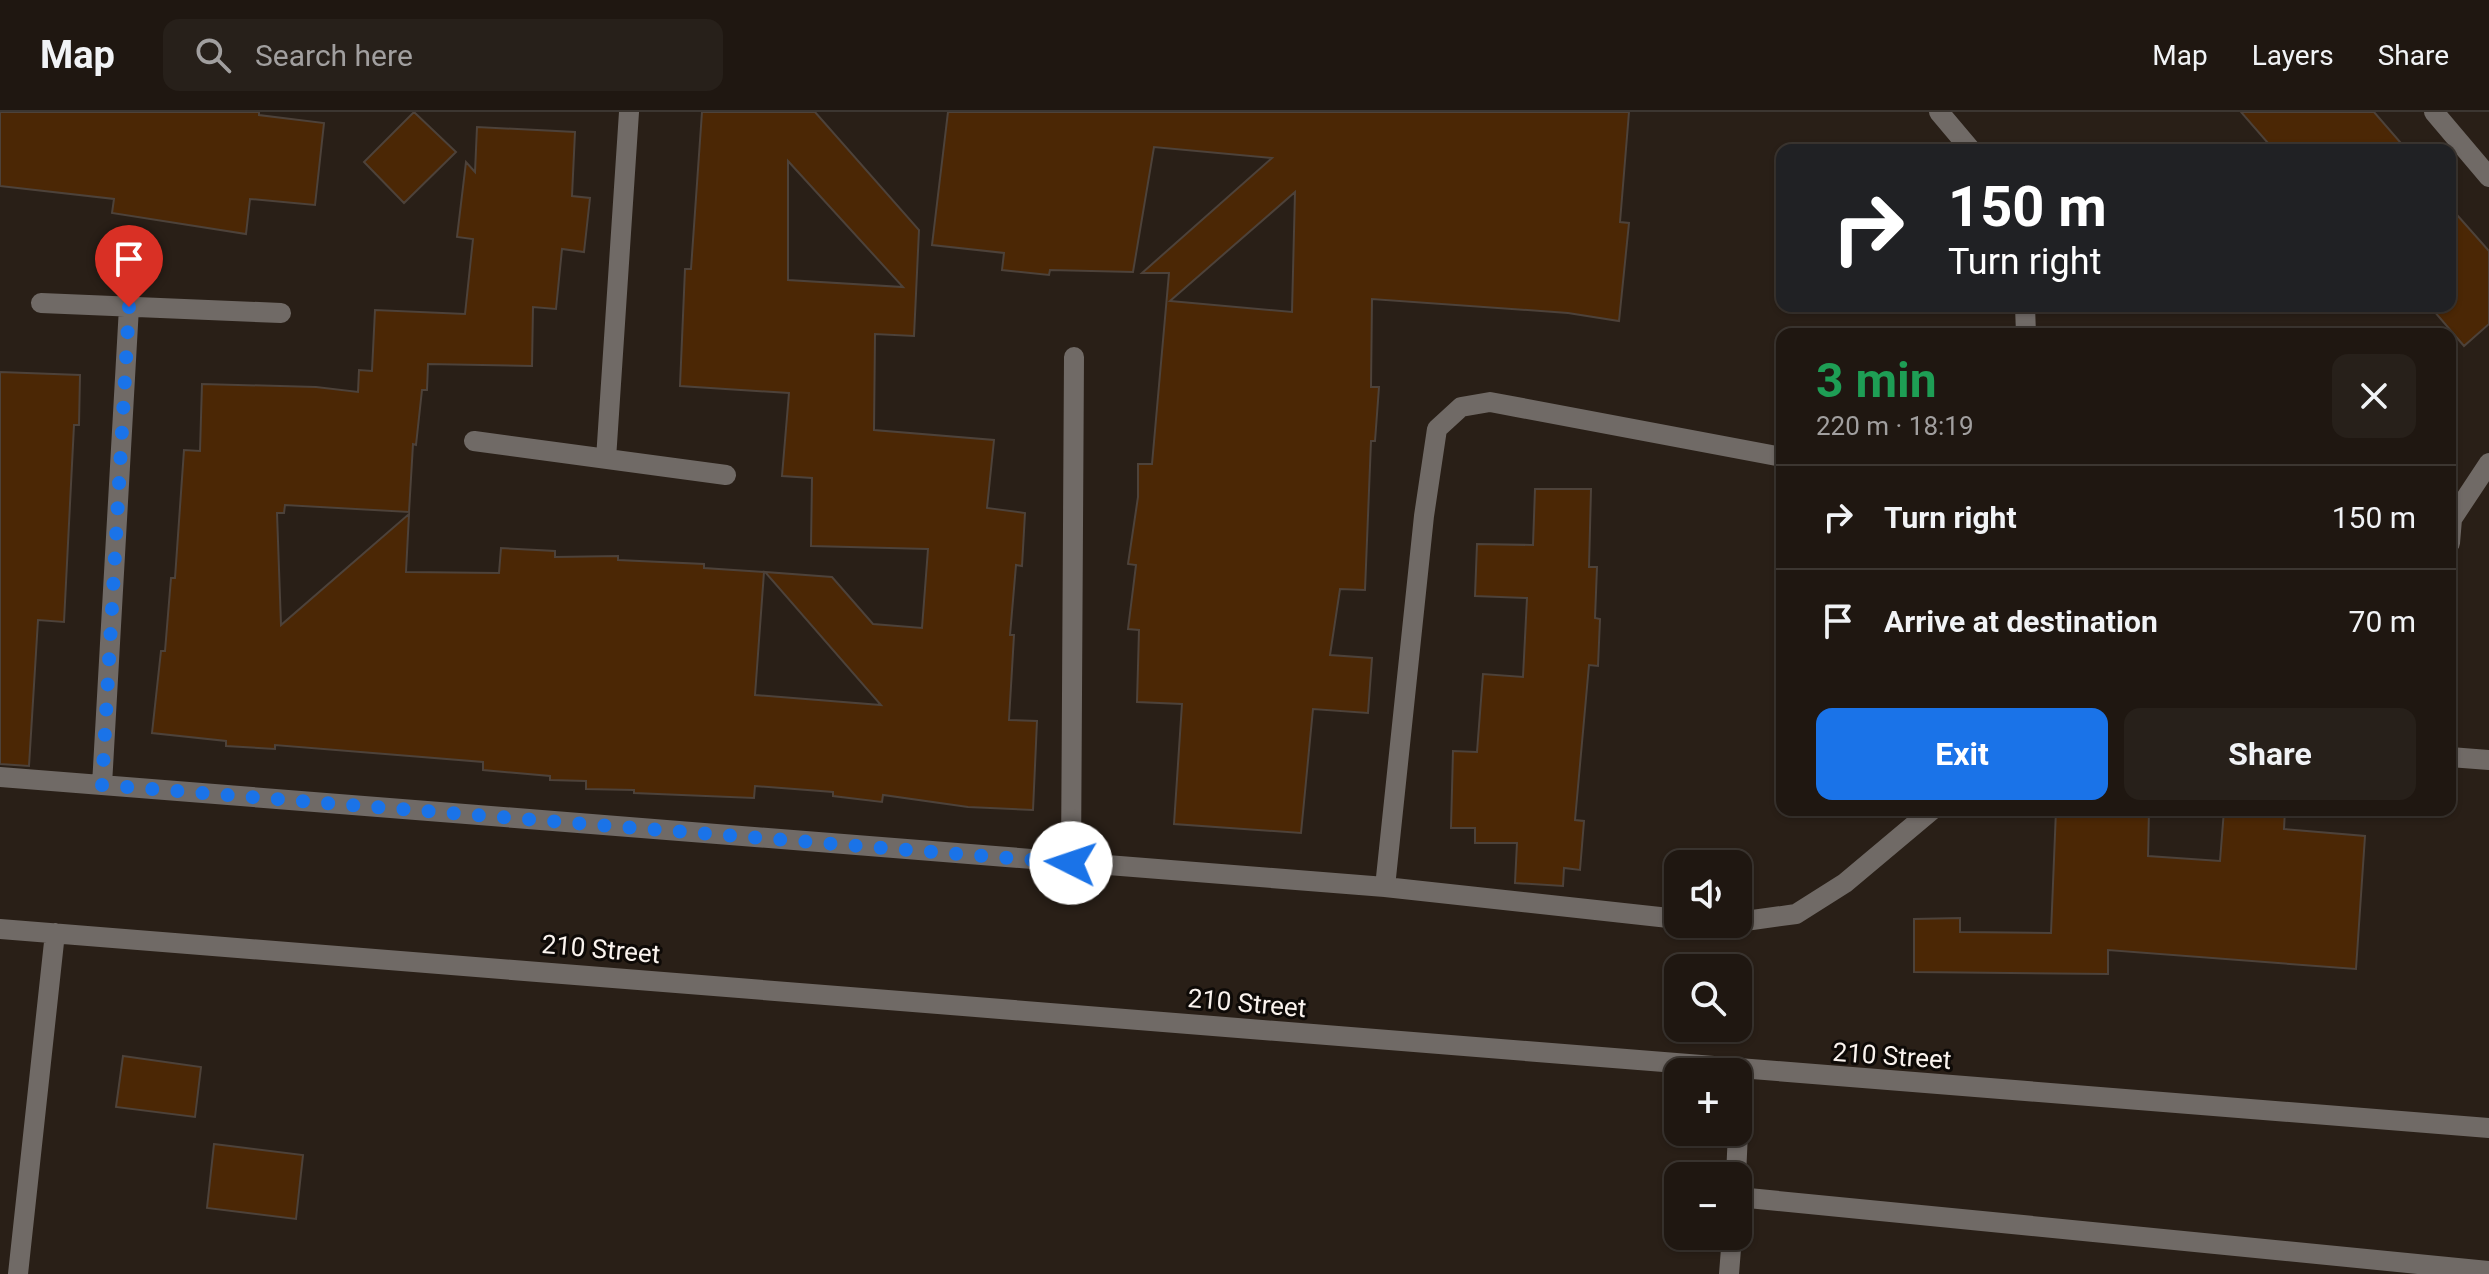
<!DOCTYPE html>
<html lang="en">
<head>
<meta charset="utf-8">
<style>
  :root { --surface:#1f1711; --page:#27201a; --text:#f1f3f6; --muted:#a19f9f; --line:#3c3631; --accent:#1a73e8 }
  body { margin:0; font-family:Roboto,sans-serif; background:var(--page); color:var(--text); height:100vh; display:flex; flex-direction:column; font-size:30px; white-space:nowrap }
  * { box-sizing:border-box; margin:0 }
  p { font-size:26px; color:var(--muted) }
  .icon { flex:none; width:44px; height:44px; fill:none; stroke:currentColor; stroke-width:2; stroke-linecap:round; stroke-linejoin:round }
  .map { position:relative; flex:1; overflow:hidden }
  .details { position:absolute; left:1776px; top:216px; width:680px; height:488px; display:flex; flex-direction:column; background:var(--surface); border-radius:16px; box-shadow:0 2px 6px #0004,0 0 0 2px var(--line) }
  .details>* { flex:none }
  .guide { position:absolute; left:1776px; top:32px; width:680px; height:168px; border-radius:16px; box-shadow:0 2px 6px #0004,0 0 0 2px var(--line); background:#202124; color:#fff; overflow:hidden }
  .controls { position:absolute; left:1664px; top:738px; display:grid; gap:16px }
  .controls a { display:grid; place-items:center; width:88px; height:88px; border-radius:16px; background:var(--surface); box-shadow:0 2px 6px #0004,0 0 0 2px var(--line); font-size:40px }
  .pin { position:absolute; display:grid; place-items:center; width:68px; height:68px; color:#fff; margin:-82px -34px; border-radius:50% 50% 50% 0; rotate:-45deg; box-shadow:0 0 8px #0007 }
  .pin .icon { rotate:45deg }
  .me { position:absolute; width:88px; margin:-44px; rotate:274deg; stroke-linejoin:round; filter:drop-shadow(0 0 6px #0008) }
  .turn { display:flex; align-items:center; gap:28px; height:168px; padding:0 40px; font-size:36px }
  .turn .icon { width:104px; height:104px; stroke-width:2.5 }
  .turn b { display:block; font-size:56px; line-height:68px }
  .round { display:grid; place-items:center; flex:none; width:84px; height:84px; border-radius:16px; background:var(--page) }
  .head { display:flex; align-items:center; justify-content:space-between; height:136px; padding:0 40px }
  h1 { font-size:48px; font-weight:700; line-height:60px; color:#1e9e55 }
  .cta { display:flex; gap:16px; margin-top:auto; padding:16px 40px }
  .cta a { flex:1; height:92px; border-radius:16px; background:var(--accent); color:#fff; font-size:32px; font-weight:700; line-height:92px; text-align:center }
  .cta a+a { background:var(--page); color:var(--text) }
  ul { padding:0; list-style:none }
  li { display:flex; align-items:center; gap:24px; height:104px; padding:0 40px; border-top:2px solid var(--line) }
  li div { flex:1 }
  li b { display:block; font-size:30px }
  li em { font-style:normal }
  header { display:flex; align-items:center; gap:48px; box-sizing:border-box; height:112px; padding:0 40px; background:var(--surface); border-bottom:2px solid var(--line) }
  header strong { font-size:38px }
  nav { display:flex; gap:44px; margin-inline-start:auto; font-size:28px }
  .search { width:560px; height:72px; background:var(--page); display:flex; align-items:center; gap:20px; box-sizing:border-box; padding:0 28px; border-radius:16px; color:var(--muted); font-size:30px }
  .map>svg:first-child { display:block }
  .building { fill:#4b2705; stroke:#4d423a; stroke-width:2; fill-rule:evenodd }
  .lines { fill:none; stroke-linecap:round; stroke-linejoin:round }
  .minor { stroke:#706a66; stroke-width:20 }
  .route { stroke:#1a73e8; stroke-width:14; stroke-dasharray:0 25.2 }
  .labels { text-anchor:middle; stroke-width:6; stroke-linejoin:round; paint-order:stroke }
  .street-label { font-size:26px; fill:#faf3ee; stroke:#0e0a07 }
</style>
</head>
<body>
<header>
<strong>Map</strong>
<div class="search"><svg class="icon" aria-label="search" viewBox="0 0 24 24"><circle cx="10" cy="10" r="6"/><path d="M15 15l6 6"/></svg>Search here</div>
<nav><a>Map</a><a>Layers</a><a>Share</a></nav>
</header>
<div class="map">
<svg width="2489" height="1162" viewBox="0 0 2489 1162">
  <rect width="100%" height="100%" fill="#291f17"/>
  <path class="building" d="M 0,0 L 259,0 L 259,3 L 324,11 L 315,93 L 250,87 L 246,122 L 112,101 L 114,87 L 0,74 Z
    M 414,0 L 456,40 L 404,91 L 364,50 Z
    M 702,0 L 815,0 L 919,118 L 914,224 L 875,222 L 874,318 L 994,328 L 987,396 L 1025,401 L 1022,454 L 1016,453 L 1010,523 L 1014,523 L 1009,608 L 1037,609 L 1033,698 L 968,695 L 883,683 L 882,690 L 833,684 L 833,680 L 755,674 L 754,686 L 634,681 L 634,678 L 586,677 L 586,669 L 550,668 L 550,664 L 483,658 L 483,650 L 275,633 L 275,637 L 226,634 L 226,629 L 152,621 L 161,539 L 165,539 L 171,466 L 175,466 L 184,338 L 200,339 L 202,272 L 316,275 L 358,280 L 359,258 L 372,259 L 375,198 L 465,202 L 473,127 L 457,125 L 466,50 L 475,60 L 477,15 L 575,20 L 572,84 L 590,86 L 584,140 L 562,137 L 556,197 L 533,195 L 532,254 L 428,252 L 427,278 L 422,278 L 416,333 L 413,332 L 409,400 L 285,393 L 284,401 L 277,401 L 281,513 L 409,402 L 406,460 L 499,461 L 501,436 L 555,439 L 555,445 L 618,444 L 618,448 L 704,452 L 704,456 L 764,460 L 755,583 L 881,593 L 765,460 L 832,465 L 873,512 L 922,516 L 928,437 L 811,434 L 812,366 L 782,364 L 789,281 L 680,274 L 685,157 L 691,157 ZM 788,49 L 903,175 L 788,168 Z
    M 948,0 L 1629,0 L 1620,110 L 1629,111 L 1619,209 L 1568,201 L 1372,187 L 1371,275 L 1379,275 L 1375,329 L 1371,329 L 1365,478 L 1340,477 L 1330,543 L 1372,546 L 1368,601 L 1313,597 L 1301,721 L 1174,712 L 1182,592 L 1137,590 L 1139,518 L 1128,517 L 1136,453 L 1128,452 L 1138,385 L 1138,352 L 1152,352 L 1169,161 L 1142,161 L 1272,46 L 1154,35 L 1133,160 L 1050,158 L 1049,163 L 1002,158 L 1004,141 L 932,133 ZM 1295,80 L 1292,200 L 1170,189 Z
    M 2241,0 L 2374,0 L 2407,38 L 2274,38 Z
    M 2450,95 L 2489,139 L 2489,212 L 2464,234 L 2433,198 L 2438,194 L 2450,194 Z
    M 0,260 L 80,263 L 79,313 L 74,313 L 64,510 L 38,508 L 29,654 L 0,652 Z
    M 1535,377 L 1591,377 L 1589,455 L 1597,455 L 1595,506 L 1600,507 L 1598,554 L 1589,553 L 1575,708 L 1584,709 L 1580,758 L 1564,756 L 1563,774 L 1515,771 L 1517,731 L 1475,731 L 1475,716 L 1451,716 L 1453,639 L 1477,640 L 1483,562 L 1523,565 L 1527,486 L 1475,484 L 1477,432 L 1533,433 Z
    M 2056,698 L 2149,698 L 2148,744 L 2220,749 L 2224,698 L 2285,698 L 2284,717 L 2365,724 L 2356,857 L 2108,838 L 2108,862 L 1914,860 L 1914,807 L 1960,806 L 1960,820 L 2051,821 Z
    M 123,944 L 201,955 L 195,1005 L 116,995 Z
    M 214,1032 L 303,1043 L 296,1107 L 207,1096 Z"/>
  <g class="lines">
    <path class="minor" d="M 1939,0 L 1971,38
      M 2434,0 L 2489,65
      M 41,191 L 281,201
      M 2025,194 L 2026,222
      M 474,329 L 726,363
      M 606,347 L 629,0
      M 2450,431 L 2452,407 L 2489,351
      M 2450,645 L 2489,648
      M 0,665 L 1385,775 L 1678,807
      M 102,673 L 129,195
      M 1071,751 L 1074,245
      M 1385,775 L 1424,404 L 1437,317 L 1461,295 L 1490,290 L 1782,345
      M 1738,810 L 1796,802 L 1845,771 L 1932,698
      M 0,817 L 2489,1016
      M 1738,1016 L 1741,958
      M 1736,1064 L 1738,1020
      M 1738,1085 L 2489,1159
      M 18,1162 L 55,821
      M 1729,1162 L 1732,1124"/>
  </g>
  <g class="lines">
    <path class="route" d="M 129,195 L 102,673 L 1071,751"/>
  </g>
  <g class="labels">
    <g class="street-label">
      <text transform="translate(601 837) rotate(5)" y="9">210 Street</text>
      <text transform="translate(1247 891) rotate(5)" y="9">210 Street</text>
      <text transform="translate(1892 944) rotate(4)" y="9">210 Street</text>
    </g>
  </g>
</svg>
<div class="controls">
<a><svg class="icon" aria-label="sound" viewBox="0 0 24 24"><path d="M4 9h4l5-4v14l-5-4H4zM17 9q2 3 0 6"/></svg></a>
<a><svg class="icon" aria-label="search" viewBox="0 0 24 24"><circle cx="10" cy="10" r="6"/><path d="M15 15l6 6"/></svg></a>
<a>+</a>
<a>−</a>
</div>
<div class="pin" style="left:129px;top:195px;background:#d93025"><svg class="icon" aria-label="arrive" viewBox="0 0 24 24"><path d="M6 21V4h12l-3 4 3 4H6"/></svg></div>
<svg class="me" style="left:1071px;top:751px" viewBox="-20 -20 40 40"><circle r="19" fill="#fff"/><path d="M0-13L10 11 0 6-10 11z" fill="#1a73e8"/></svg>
<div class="guide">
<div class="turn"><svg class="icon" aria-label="right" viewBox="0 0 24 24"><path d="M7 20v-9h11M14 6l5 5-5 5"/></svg><div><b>150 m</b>Turn right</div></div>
</div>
<section class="details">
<div class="head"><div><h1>3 min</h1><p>220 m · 18:19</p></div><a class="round"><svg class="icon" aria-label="close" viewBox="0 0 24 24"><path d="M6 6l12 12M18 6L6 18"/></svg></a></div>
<ul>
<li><svg class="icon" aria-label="right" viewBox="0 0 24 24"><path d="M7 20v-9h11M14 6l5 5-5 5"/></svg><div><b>Turn right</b></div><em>150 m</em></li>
<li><svg class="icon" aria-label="arrive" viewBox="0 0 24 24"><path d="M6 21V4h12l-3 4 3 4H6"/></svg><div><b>Arrive at destination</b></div><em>70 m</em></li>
</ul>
<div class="cta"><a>Exit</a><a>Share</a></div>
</section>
</div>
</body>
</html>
